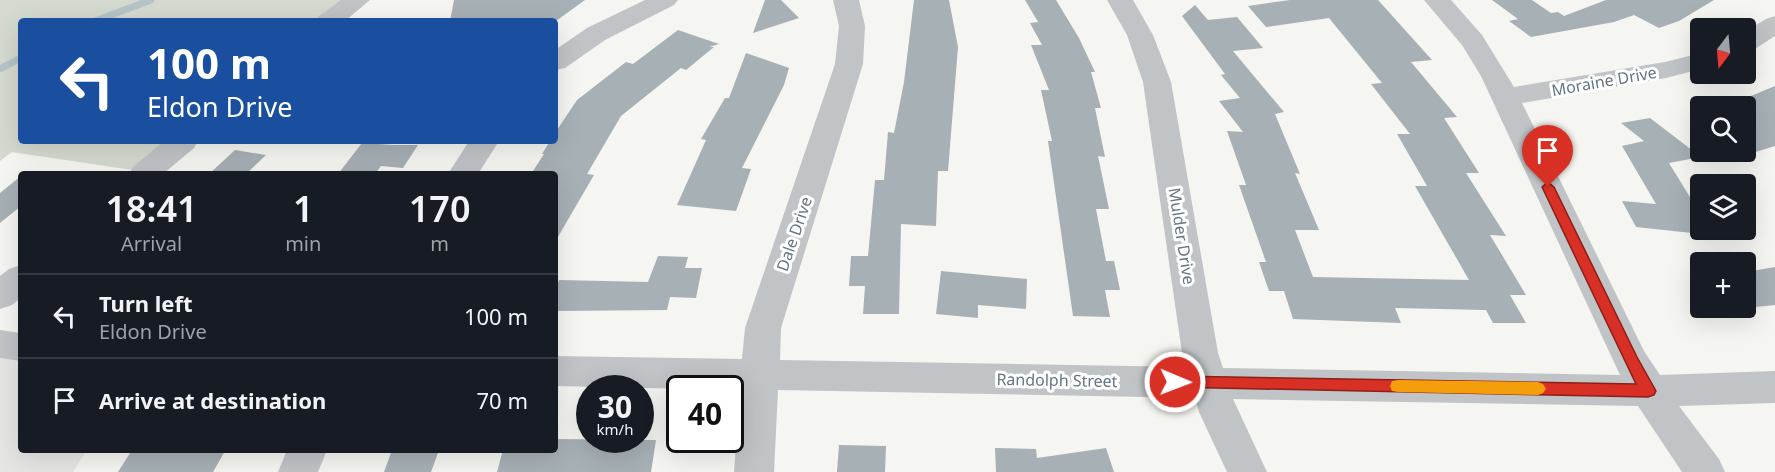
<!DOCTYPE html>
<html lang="en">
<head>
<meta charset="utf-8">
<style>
  :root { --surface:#171b24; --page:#20242c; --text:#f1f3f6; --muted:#9ea1a6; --line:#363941 }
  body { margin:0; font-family:"Noto Sans",sans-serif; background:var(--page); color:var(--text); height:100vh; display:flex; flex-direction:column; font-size:22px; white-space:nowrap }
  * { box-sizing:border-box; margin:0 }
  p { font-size:20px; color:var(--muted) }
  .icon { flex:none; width:33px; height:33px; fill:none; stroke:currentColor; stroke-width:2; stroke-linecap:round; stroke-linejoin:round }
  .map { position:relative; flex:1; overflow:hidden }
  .side { position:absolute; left:18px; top:171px; width:540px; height:282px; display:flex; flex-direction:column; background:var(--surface); border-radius:6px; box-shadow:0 6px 24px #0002 }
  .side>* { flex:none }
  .guide { position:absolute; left:18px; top:18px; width:540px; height:126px; border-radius:6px; box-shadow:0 6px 24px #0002; background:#1a4fa0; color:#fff; overflow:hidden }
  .needle { width:39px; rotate:196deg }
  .fabs { position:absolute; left:1690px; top:18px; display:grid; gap:12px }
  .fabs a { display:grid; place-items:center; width:66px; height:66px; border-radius:6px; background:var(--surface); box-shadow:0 6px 24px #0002; font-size:30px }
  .speed { position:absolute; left:576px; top:375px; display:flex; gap:12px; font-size:30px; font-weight:700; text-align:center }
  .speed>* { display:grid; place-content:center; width:78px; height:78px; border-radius:50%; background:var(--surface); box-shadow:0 6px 24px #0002; line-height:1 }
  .speed small { font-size:15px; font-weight:400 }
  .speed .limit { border:3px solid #111; border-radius:9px; background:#fff; color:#111 }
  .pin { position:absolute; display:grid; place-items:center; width:51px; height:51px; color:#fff; margin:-62px -26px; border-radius:50% 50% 50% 0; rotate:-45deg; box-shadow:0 0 6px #0007 }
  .pin .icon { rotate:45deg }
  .me { position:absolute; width:66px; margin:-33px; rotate:91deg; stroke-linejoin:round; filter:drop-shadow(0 0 4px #0008) }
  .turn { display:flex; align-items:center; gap:21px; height:126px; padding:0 30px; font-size:27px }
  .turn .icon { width:78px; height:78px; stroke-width:2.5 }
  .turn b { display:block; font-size:42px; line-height:51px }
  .eta { display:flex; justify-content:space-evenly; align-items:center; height:102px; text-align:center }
  .eta b { font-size:36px; font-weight:600; line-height:42px }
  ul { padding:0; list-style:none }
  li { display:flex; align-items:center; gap:18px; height:84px; padding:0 30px; border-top:2px solid var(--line) }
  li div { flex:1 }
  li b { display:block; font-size:22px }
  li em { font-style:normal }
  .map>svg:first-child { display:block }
  .built { fill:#e6e7e5 }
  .green { fill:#d5dad0 }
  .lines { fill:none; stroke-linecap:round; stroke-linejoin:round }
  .stream { stroke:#b6c4c7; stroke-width:7 }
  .building { fill:#a7b0b5 }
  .minor { fill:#c0c4c7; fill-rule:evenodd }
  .route { fill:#d93025; stroke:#8d1f18; stroke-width:1.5 }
  .slow { fill:#f59e0b }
  .labels { text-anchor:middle; stroke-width:6; stroke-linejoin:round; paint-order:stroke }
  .street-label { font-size:16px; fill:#637683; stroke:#fff }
</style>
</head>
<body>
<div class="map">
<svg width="1775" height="472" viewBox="0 0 1775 472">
  <rect width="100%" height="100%" fill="#f5f5f1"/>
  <path class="built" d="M 0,344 L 21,347 L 21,450 L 87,450 L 73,472 L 0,472 Z"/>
  <path class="green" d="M 0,0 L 357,0 L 328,21 L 21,21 L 21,141 L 183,141 L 146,172 L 12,152 L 0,161 Z"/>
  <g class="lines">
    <path class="stream" d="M 95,21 L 151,0
      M 0,69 L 21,58"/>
  </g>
  <path class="building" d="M 454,0 L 585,0 L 556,21 L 450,21 Z
    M 765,0 L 781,0 L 799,18 L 753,33 Z
    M 914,0 L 949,0 L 958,47 L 948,171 L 938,171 L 936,226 L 901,224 L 899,314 L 863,314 L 865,286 L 849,286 L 851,256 L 868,256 L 875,180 L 884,180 L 888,132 L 894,133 L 904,82 Z
    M 1025,0 L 1056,0 L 1079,38 L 1095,72 L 1091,72 L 1101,108 L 1095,108 L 1105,157 L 1098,156 L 1109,209 L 1096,209 L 1106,261 L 1114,261 L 1120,290 L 1105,290 L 1110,317 L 1073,316 L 1048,141 L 1052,141 L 1041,90 L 1049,90 L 1031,45 L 1042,45 L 1030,23 L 1038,22 Z
    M 1290,0 L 1378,0 L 1432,60 L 1411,62 L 1457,117 L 1444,118 L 1479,173 L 1466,173 L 1506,236 L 1490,235 L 1526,295 L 1510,295 L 1526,323 L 1493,323 L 1486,310 L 1395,308 L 1401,323 L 1293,319 L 1284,291 L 1269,291 L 1259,262 L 1266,262 L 1239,185 L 1246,185 L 1227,131 L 1243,132 L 1219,101 L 1240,98 L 1221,75 L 1225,74 L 1182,16 L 1195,5 L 1208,20 L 1237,17 L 1263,48 L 1233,51 L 1284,112 L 1275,114 L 1300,174 L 1295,173 L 1319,230 L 1295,230 L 1313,277 L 1469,280 L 1415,186 L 1427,186 L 1397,134 L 1410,134 L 1371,84 L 1382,83 L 1329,18 L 1266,27 L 1248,6 Z
    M 1492,0 L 1532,0 L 1551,13 L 1558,12 L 1564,16 L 1606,0 L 1714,0 L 1679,21 L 1659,28 L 1634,15 L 1614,22 L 1531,37 L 1509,21 L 1518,19 Z
    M 678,30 L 719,44 L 709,47 L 714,47 L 686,70 L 681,68 L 621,116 L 587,174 L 594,175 L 555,242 L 555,174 L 531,174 L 544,154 L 542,154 L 550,141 L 555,141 L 555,133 L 577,100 L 626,62 L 633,64 Z
    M 746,53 L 789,68 L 784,85 L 742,168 L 751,169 L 736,211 L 677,205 L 706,140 L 701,139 L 725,98 L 729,98 Z
    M 1775,86 L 1775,146 L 1746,155 L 1746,98 Z
    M 1650,118 L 1701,157 L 1669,163 L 1701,215 L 1701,234 L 1636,227 L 1622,201 L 1656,204 L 1622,146 L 1644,141 L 1621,123 Z
    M 362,143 L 393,145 L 418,145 L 403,168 L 381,166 L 375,174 L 338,174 Z
    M 235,150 L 266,155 L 246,174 L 209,174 Z
    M 21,176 L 21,206 L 0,223 L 0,193 Z
    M 658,256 L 688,257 L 685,268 L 702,268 L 696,298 L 670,297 L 667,310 L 555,311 L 555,291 L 559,280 L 648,282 Z
    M 1775,267 L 1775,305 L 1746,308 L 1746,272 Z
    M 941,271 L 1027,279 L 1026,309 L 978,305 L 978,318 L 936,314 Z
    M 555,439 L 656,440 L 651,472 L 497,472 L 503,450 L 555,450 Z
    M 839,445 L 886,446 L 885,472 L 837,472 Z
    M 995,448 L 1036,449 L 1037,458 L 1106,448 L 1114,472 L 996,472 Z
    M 132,450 L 200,450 L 225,451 L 213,472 L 118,472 Z
    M 392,450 L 439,450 L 431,472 L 384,472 Z"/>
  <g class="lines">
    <path class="minor" d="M 341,0 L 370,0 L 345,21 L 315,21 L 319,16 Z
      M 645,0 L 678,0 L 674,5 L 605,40 L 565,68 L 555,70 L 555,50 L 587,28 Z
      M 833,0 L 859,0 L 865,26 L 863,64 L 781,328 L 780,360 L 1186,367 L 1182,353 L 1143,82 L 1127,35 L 1107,0 L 1133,0 L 1153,35 L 1171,82 L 1218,353 L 1223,368 L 1620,375 L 1481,76 L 1462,45 L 1424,0 L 1451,0 L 1482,35 L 1514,87 L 1665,62 L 1701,53 L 1701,69 L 1666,78 L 1522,103 L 1644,351 L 1660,375 L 1775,371 L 1775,403 L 1679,406 L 1719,459 L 1725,472 L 1682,472 L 1638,406 L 1233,399 L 1267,472 L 1227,472 L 1199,412 L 1195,398 L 778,390 L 774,472 L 734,472 L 740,390 L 555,386 L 555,356 L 742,359 L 745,328 L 835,64 L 839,26 Z
      M 1775,16 L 1775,36 L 1755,49 L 1746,51 L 1746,31 L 1766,19 Z
      M 164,141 L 198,141 L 194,148 L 163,174 L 129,174 L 133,167 Z
      M 469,141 L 499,141 L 478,174 L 448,174 Z
      M 21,265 L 21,298 L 12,305 L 0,309 L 0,276 L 9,269 Z
      M 0,330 L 21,333 L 21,361 L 0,358 Z
      M 287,450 L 327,450 L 318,472 L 278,472 Z"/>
  </g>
  <path class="route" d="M 1548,182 L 1554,187 L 1637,357 L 1656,391 L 1654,395 L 1648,397 L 1169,387 L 1167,382 L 1169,378 L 1175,376 L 1636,384 L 1542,187 Z"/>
  <path class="slow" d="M 1398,380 L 1538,382 L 1543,384 L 1546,389 L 1543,393 L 1538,395 L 1398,392 L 1392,391 L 1390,386 L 1392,381 Z"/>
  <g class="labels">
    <g class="street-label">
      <text transform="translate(1604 81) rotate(-10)" y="6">Moraine Drive</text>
      <text transform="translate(794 234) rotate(-71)" y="6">Dale Drive</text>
      <text transform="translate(1182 236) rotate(81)" y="6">Mulder Drive</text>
      <text transform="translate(1057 380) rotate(1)" y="6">Randolph Street</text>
    </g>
  </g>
</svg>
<div class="fabs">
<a><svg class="needle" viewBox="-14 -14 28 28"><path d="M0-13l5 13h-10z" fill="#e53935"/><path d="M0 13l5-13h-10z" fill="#9ea1a6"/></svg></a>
<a><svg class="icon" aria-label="search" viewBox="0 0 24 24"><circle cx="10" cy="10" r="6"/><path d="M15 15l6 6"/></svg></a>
<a><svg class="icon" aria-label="layers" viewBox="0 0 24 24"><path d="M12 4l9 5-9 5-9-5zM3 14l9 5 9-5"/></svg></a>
<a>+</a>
</div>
<div class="speed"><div>30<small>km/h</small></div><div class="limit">40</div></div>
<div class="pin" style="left:1548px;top:187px;background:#d93025"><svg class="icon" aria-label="arrive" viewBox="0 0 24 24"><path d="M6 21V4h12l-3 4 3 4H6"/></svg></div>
<svg class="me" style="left:1175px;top:382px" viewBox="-20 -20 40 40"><circle r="17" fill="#d93025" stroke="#fff" stroke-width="3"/><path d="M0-11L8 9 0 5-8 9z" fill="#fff"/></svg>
<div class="guide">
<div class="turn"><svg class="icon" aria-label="left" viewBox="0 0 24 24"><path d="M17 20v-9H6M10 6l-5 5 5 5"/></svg><div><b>100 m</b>Eldon Drive</div></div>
</div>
<section class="side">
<div class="eta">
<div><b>18:41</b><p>Arrival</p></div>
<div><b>1</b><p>min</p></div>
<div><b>170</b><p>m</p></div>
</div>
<ul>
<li><svg class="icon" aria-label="left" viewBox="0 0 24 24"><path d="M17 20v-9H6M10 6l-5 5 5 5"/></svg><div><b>Turn left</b><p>Eldon Drive</p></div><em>100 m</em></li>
<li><svg class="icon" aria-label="arrive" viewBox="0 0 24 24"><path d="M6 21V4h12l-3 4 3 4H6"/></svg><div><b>Arrive at destination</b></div><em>70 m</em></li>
</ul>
</section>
</div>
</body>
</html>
